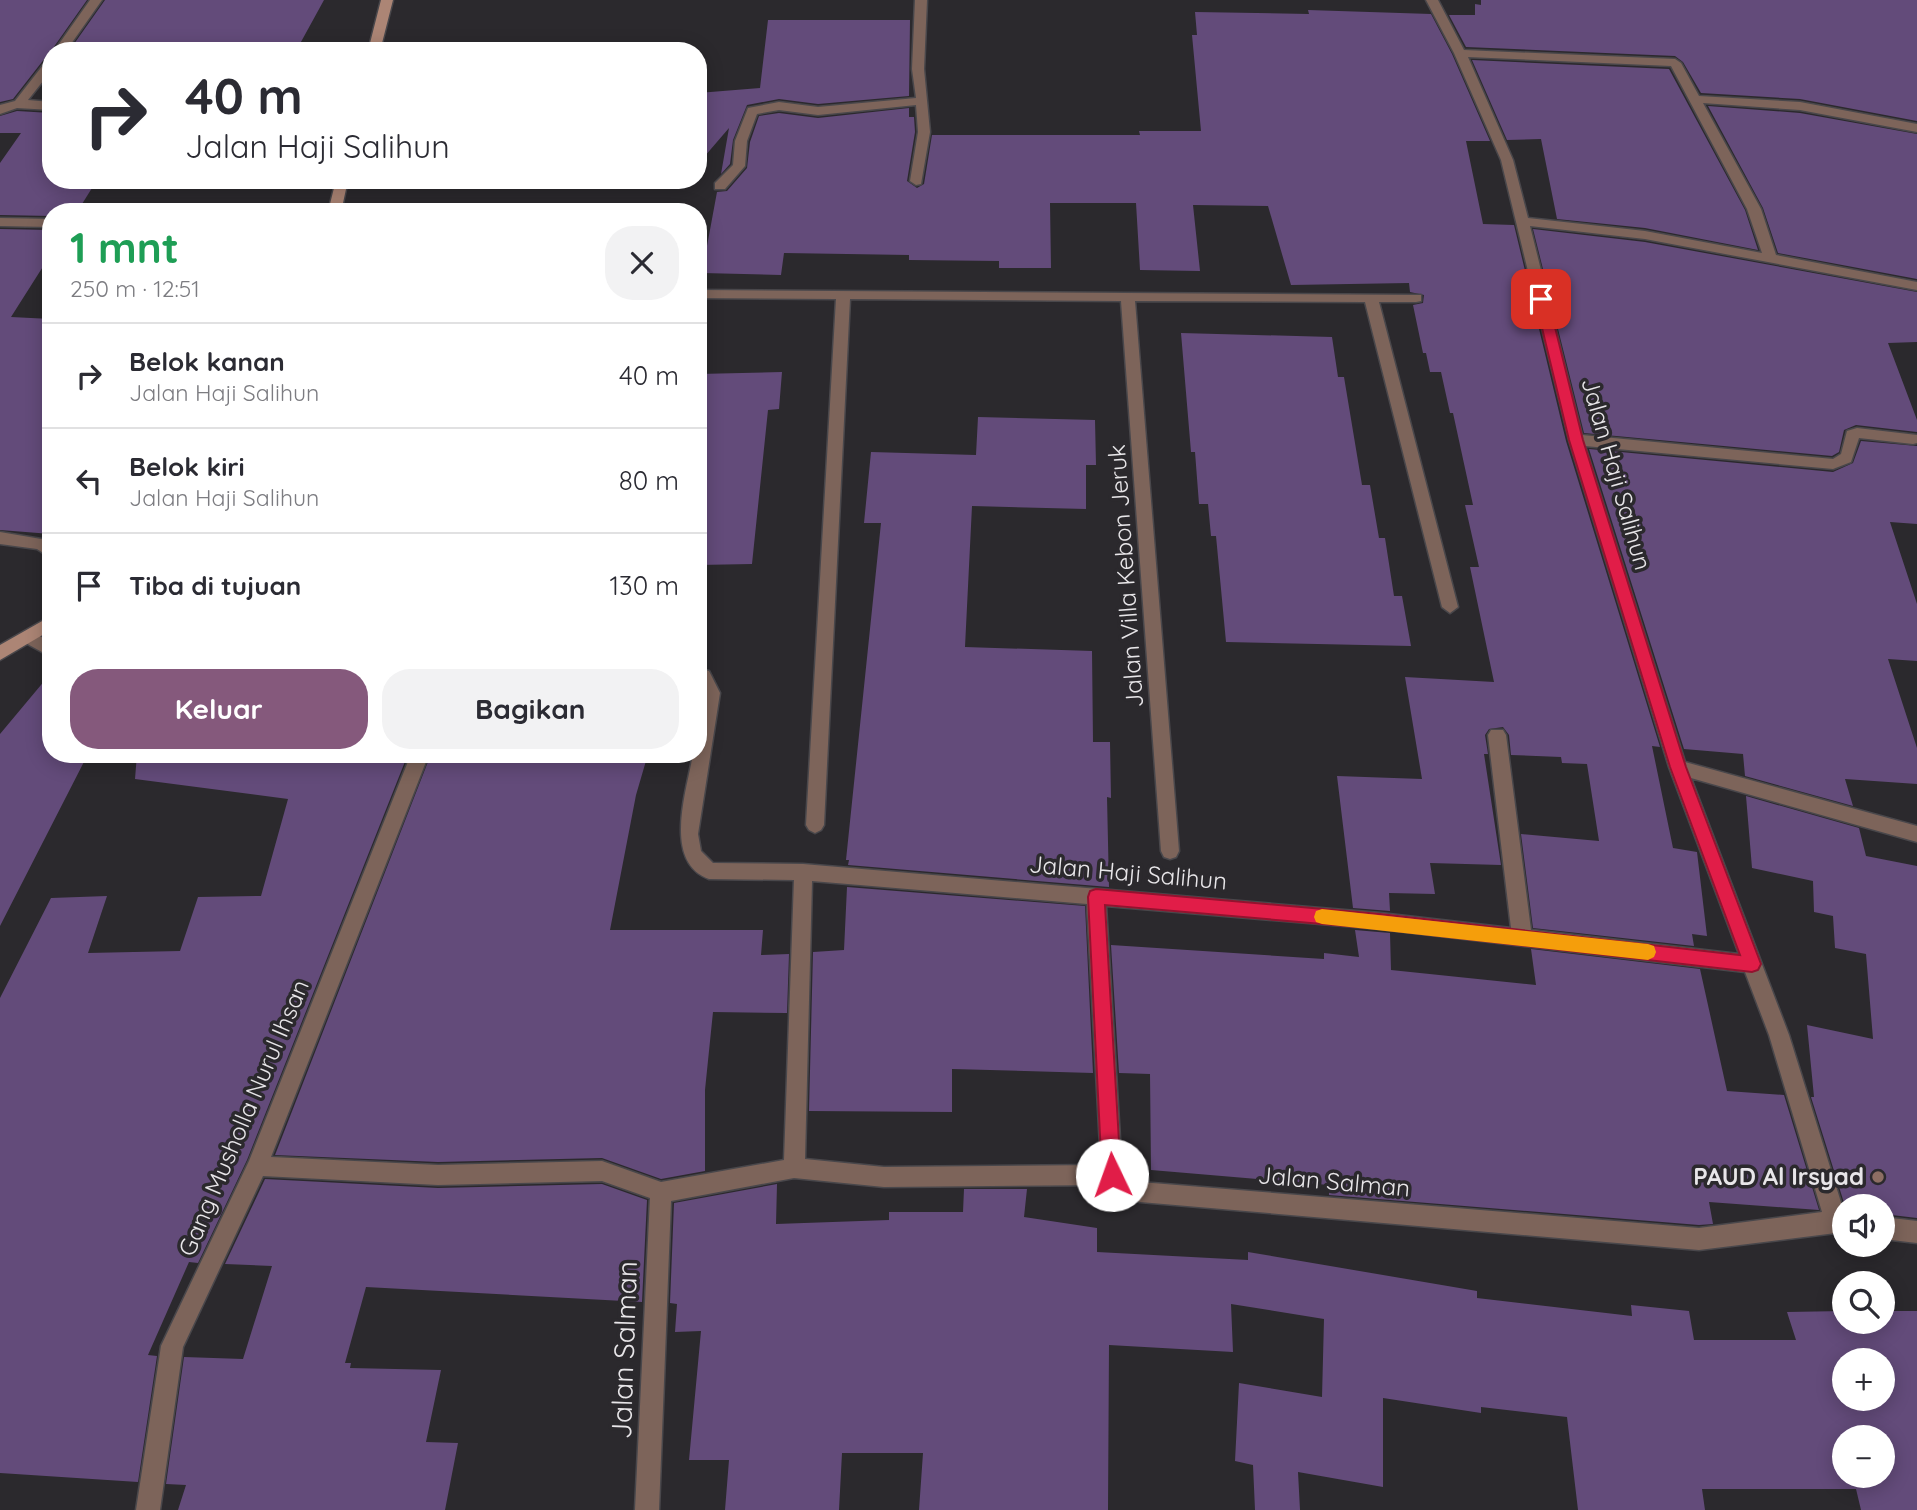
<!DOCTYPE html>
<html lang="id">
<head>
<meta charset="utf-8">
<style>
  :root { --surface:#fff; --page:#f2f2f3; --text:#2b2b33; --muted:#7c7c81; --line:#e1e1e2; --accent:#85597c }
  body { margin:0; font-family:Quicksand,sans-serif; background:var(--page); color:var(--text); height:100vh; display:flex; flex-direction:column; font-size:26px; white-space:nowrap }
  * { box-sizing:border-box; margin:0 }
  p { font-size:23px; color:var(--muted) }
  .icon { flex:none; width:38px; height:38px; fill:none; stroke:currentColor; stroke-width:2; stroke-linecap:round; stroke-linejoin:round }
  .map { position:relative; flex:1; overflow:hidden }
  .details { position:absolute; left:42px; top:203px; width:665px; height:560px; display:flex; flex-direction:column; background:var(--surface); border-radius:28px; box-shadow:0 4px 18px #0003 }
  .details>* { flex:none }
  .hud { position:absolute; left:42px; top:42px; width:665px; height:147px; border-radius:28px; box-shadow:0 4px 18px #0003; background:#fff; color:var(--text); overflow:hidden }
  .tools { position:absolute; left:1832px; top:1194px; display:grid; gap:14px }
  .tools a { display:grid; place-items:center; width:63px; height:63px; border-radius:50%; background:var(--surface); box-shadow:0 4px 18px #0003; font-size:35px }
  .pin { position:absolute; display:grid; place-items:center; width:60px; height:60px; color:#fff; margin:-30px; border-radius:14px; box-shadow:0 4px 10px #0006 }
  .me { position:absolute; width:77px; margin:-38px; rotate:357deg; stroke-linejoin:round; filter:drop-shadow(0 0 5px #0008) }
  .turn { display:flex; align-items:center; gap:24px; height:147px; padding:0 28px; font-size:32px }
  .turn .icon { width:91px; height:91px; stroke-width:2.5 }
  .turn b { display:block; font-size:49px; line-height:60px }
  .round { display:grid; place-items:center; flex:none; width:74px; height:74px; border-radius:28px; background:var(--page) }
  .head { display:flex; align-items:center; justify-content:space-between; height:119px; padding:0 28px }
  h1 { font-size:42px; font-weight:700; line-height:52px; color:#1e9e55 }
  .button { display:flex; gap:14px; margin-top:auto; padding:14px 28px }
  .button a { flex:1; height:80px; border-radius:28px; background:var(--accent); color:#fff; font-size:28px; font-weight:700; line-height:80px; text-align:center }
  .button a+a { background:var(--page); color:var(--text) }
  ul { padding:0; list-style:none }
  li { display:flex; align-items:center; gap:21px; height:105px; padding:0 28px; border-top:2px solid var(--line) }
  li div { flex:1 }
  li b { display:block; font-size:26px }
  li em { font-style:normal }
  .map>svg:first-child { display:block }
  .building { fill:#634b7a; fill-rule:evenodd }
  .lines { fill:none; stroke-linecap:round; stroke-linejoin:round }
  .street-casing { stroke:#49474b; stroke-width:3 }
  .secondary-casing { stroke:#49474b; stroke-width:3 }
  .street { fill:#7d645a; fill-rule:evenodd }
  .secondary { fill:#ac8575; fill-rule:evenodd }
  .route { fill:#e11d48; stroke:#92132f; stroke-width:2 }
  .slow { fill:#f59e0b }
  .education-dot { fill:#8d6e63; stroke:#2b292d; stroke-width:2.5 }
  .labels { text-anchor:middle; stroke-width:7; stroke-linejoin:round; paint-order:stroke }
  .street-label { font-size:24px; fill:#e8e6e9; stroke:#2b292d }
  .poi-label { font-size:24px; font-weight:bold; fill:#e8e6e9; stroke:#2b292d; text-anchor:end }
  .near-street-label { font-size:28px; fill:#e8e6e9; stroke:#2b292d }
</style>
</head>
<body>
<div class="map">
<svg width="1917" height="1510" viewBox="0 0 1917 1510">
  <rect width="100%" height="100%" fill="#2b292d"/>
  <path class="building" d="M 0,0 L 87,0 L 51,51 L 51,57 L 45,58 L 13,99 L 0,102 Z
    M 105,0 L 324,0 L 296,51 L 69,51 Z
    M 1481,0 L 1917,0 L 1917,121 L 1800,99 L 1701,93 L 1683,62 L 1675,56 L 1466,47 L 1449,15 L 1475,15 L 1475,4 L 1481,5 Z
    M 1308,10 L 1431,14 L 1452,54 L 1490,141 L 1466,141 L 1483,224 L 1514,225 L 1566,441 L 1660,747 L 1652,746 L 1673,848 L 1697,852 L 1707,936 L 1692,934 L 1694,946 L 1533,928 L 1521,834 L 1599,841 L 1587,764 L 1562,763 L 1561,757 L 1511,755 L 1509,735 L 1503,727 L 1489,729 L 1485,735 L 1488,754 L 1484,754 L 1501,865 L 1430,863 L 1435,894 L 1389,893 L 1390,911 L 1353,908 L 1337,776 L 1422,779 L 1405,677 L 1494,682 L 1470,567 L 1479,567 L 1465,505 L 1473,505 L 1453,413 L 1450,413 L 1441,372 L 1430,372 L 1426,353 L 1423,353 L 1413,305 L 1423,303 L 1424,295 L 1410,292 L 1409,283 L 1291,285 L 1268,206 L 1193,205 L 1200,271 L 1140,270 L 1136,203 L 1050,203 L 1051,268 L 999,268 L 999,261 L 909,260 L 909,255 L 784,253 L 781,275 L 702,273 L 717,192 L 727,191 L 747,168 L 750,142 L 759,116 L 779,113 L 818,118 L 909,108 L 909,117 L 914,117 L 915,132 L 907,181 L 917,188 L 924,184 L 932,135 L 1140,135 L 1139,131 L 1201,131 L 1192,35 L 1197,35 L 1195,12 L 1309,14 Z
    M 768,20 L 910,20 L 909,96 L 818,104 L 779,99 L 747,105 L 733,140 L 730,164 L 721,174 L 729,128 L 698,164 L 698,93 L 760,88 Z
    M 1472,60 L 1669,69 L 1745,210 L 1758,250 L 1645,228 L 1557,219 L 1541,139 L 1507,140 Z
    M 1708,106 L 1800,113 L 1917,134 L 1917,279 L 1778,253 L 1763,208 Z
    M 17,111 L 51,113 L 51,180 L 97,180 L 77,212 L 51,212 L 51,216 L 0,215 L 0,163 L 21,133 L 0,133 L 0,116 Z
    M 0,229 L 51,230 L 51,254 L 11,317 L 51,319 L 51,534 L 0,530 Z
    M 1533,229 L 1645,242 L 1917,292 L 1917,342 L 1888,343 L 1917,420 L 1917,432 L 1856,425 L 1844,430 L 1839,452 L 1832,456 L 1584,433 Z
    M 1181,333 L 1332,337 L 1338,377 L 1344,377 L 1362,485 L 1370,485 L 1379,538 L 1385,538 L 1394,596 L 1402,596 L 1411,646 L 1226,642 L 1216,536 L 1211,536 L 1208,504 L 1199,504 L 1195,452 L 1191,452 Z
    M 782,372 L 779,409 L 768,410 L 752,564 L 698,565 L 698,374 Z
    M 978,417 L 1095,420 L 1096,465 L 1086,465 L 1086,509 L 972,506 L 965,647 L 1092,651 L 1093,742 L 1110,742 L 1111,798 L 1107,797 L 1109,887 L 848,865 L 849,860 L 846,860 L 881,523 L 864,523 L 871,452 L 976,455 Z
    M 1861,441 L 1917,446 L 1917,524 L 1890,522 L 1917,604 L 1917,661 L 1888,659 L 1917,748 L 1917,784 L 1845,779 L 1853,806 L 1745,776 L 1743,754 L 1684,749 L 1589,449 L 1833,472 L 1853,463 Z
    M 51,673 L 51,754 L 88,754 L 0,926 L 0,734 Z
    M 137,754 L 408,754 L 247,1160 L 198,1263 L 189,1262 L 148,1355 L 157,1356 L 138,1482 L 0,1473 L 0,998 L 51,898 L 107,896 L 88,953 L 180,951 L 198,897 L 261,896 L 288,799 L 135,779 Z
    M 431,754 L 648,754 L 636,795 L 610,930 L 763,930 L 761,955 L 789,954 L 787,1013 L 713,1012 L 705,1090 L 705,1171 L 661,1179 L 602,1158 L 438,1162 L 275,1155 Z
    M 1746,796 L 1859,828 L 1866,856 L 1917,866 L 1917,1218 L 1883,1214 L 1883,1206 L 1845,1206 L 1811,1097 L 1814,1097 L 1807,1025 L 1873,1039 L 1866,954 L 1835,948 L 1833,916 L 1814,912 L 1813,881 L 1752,868 Z
    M 847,887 L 1085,906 L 1093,1073 L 952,1069 L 952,1112 L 809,1111 L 813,952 L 844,950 Z
    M 1355,930 L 1390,933 L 1391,970 L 1536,985 L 1531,949 L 1700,969 L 1727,1091 L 1784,1095 L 1819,1210 L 1709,1202 L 1713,1224 L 1699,1225 L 1329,1195 L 1329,1185 L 1151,1170 L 1150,1074 L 1119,1073 L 1111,945 L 1324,959 L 1324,953 L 1359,957 Z
    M 265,1179 L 438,1188 L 602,1184 L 647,1200 L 642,1302 L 366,1287 L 345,1363 L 351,1363 L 350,1368 L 441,1370 L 426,1442 L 458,1443 L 445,1510 L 178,1510 L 186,1485 L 166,1484 L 184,1357 L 243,1359 L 272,1266 L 225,1264 Z
    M 777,1184 L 776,1224 L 889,1220 L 889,1212 L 963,1212 L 964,1189 L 1027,1189 L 1024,1217 L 1097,1228 L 1097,1252 L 1248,1260 L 1248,1252 L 1477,1291 L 1477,1298 L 1632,1316 L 1631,1305 L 1689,1311 L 1694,1340 L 1796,1340 L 1787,1312 L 1844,1311 L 1844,1321 L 1883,1321 L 1883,1311 L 1917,1311 L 1917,1510 L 1861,1510 L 1856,1489 L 1702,1489 L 1705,1510 L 1578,1510 L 1567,1417 L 1481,1407 L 1481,1413 L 1383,1398 L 1383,1487 L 1298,1472 L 1300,1510 L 1255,1510 L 1253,1465 L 1235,1461 L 1239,1383 L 1322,1397 L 1324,1319 L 1231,1304 L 1233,1352 L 1109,1345 L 1108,1510 L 919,1510 L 923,1453 L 842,1453 L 839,1510 L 725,1510 L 729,1460 L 689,1460 L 701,1331 L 675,1332 L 677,1304 L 670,1303 L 674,1203 ZM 1844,1360 L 1883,1360 L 1883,1398 L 1844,1398 ZM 1844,1437 L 1883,1437 L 1883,1475 L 1844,1475 Z"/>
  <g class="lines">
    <defs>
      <path id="street" d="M 90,0 L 102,0 L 66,51 L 54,51 Z
        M 915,0 L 927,0 L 924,69 L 930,132 L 921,184 L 916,185 L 910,181 L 918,132 L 916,105 L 818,115 L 779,110 L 757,114 L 747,141 L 745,166 L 725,189 L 715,189 L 715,183 L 733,165 L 735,141 L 748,108 L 779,102 L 818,107 L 916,98 L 912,69 Z
        M 1426,0 L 1438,0 L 1464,50 L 1675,59 L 1681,63 L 1699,96 L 1800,102 L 1917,124 L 1917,132 L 1800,110 L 1703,103 L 1761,209 L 1776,255 L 1917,282 L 1917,290 L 1645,239 L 1530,226 L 1582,435 L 1833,459 L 1841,454 L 1847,431 L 1857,428 L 1917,435 L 1917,443 L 1913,444 L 1859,438 L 1851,462 L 1833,469 L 1585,446 L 1685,762 L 1917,826 L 1917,842 L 1691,778 L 1789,1035 L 1844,1212 L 1844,1232 L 1699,1250 L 1140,1202 L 1112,1193 L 1107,1185 L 884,1187 L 794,1178 L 671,1201 L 659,1510 L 635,1510 L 650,1198 L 602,1181 L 438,1185 L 263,1176 L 183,1347 L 160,1510 L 136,1510 L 161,1346 L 249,1161 L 411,754 L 429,754 L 271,1157 L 438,1165 L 602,1161 L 661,1182 L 784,1160 L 794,880 L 709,879 C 662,862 687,790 693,754 L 698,754 L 698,724 L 703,693 L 698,683 L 698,668 L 709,671 L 720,693 L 698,834 L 701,851 L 713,863 L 803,864 L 1380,913 L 1511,928 L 1488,735 L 1491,730 L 1503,730 L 1506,735 L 1531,930 L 1739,954 L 1669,767 L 1569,440 L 1501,160 L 1454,53 ZM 1468,57 L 1671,66 L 1747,209 L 1762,253 L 1645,231 L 1528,218 L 1513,160 ZM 812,881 L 1087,904 L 1101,1165 L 884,1167 L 805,1159 ZM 1106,906 L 1380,929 L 1745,972 L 1769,1035 L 1822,1212 L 1699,1228 L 1140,1182 L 1126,1178 L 1122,1172 Z
        M 51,59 L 51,71 L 28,100 L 51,102 L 51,110 L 17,108 L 0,114 L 0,105 L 15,101 L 47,60 Z
        M 0,218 L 51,219 L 51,227 L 0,226 Z
        M 698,290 L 1421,295 L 1421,301 L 1416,302 L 1379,302 L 1458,607 L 1450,613 L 1442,607 L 1365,302 L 1135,301 L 1179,851 L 1176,857 L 1170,859 L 1164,857 L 1161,851 L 1121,301 L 850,299 L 824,825 L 821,830 L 815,833 L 809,830 L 806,825 L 836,299 L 698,298 Z
        M 0,532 L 47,540 L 51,543 L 51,558 L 37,549 L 0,544 Z
        M 28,630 L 51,642 L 51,657 L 22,641 L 20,636 Z
        M 1883,1217 L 1917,1221 L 1917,1243 L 1883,1239 Z"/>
      <path id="secondary" d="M 381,0 L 393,0 L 380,51 L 368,51 Z
        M 336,180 L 348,180 L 341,212 L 328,212 Z
        M 51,616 L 51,630 L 0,660 L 0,645 Z"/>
    </defs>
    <use href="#street" class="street-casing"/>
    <use href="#secondary" class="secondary-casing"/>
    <use href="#street" class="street"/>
    <use href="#secondary" class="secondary"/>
  </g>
  <path class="route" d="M 1541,294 L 1548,299 L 1583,440 L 1686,767 L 1761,964 L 1758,970 L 1752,972 L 1380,929 L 1105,905 L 1121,1175 L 1118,1181 L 1112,1184 L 1105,1181 L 1102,1175 L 1088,897 L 1090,891 L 1096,889 L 1380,914 L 1740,955 L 1670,767 L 1569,440 L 1535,299 Z"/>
  <path class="slow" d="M 1322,909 L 1648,944 L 1654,946 L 1656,952 L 1654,957 L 1648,960 L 1322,924 L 1316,922 L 1314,917 L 1316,911 Z"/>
  <circle class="education-dot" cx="1878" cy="1177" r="7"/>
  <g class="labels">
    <g class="street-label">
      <text transform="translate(1616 474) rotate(74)" y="8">Jalan Haji Salihun</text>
      <text transform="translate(1126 576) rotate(-94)" y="8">Jalan Villa Kebon Jeruk</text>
      <text transform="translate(1128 873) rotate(5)" y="8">Jalan Haji Salihun</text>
      <text transform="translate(244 1118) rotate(-67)" y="8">Gang Musholla Nurul Ihsan</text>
      <text transform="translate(1334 1182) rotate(5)" y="8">Jalan Salman</text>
    </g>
    <g class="poi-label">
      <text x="1864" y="1185">PAUD Al Irsyad</text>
    </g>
    <g class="near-street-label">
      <text transform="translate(624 1350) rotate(-88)" y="10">Jalan Salman</text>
    </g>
  </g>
</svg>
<div class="tools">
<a><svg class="icon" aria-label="sound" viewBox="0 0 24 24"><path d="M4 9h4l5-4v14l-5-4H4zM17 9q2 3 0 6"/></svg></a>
<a><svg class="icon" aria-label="search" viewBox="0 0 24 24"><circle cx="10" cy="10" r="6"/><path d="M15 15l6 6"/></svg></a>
<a>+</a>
<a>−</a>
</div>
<div class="pin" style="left:1541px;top:299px;background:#d93025"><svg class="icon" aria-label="arrive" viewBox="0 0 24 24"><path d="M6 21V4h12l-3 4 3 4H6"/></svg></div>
<svg class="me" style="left:1112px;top:1175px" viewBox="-20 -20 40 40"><circle r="19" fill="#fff"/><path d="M0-13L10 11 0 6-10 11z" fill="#e11d48"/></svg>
<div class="hud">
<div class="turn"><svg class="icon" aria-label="right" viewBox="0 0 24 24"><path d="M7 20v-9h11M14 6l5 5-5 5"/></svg><div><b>40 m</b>Jalan Haji Salihun</div></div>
</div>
<section class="details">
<div class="head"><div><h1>1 mnt</h1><p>250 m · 12:51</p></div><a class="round"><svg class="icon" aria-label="close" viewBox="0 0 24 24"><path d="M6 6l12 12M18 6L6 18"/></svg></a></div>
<ul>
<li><svg class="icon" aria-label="right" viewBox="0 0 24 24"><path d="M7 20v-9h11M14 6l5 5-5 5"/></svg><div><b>Belok kanan</b><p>Jalan Haji Salihun</p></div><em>40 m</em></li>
<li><svg class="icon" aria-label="left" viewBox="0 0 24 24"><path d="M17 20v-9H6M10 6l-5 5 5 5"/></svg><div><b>Belok kiri</b><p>Jalan Haji Salihun</p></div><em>80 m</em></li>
<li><svg class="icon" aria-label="arrive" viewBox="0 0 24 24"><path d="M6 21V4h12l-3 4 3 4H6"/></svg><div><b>Tiba di tujuan</b></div><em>130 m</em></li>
</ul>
<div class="button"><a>Keluar</a><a>Bagikan</a></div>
</section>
</div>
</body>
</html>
